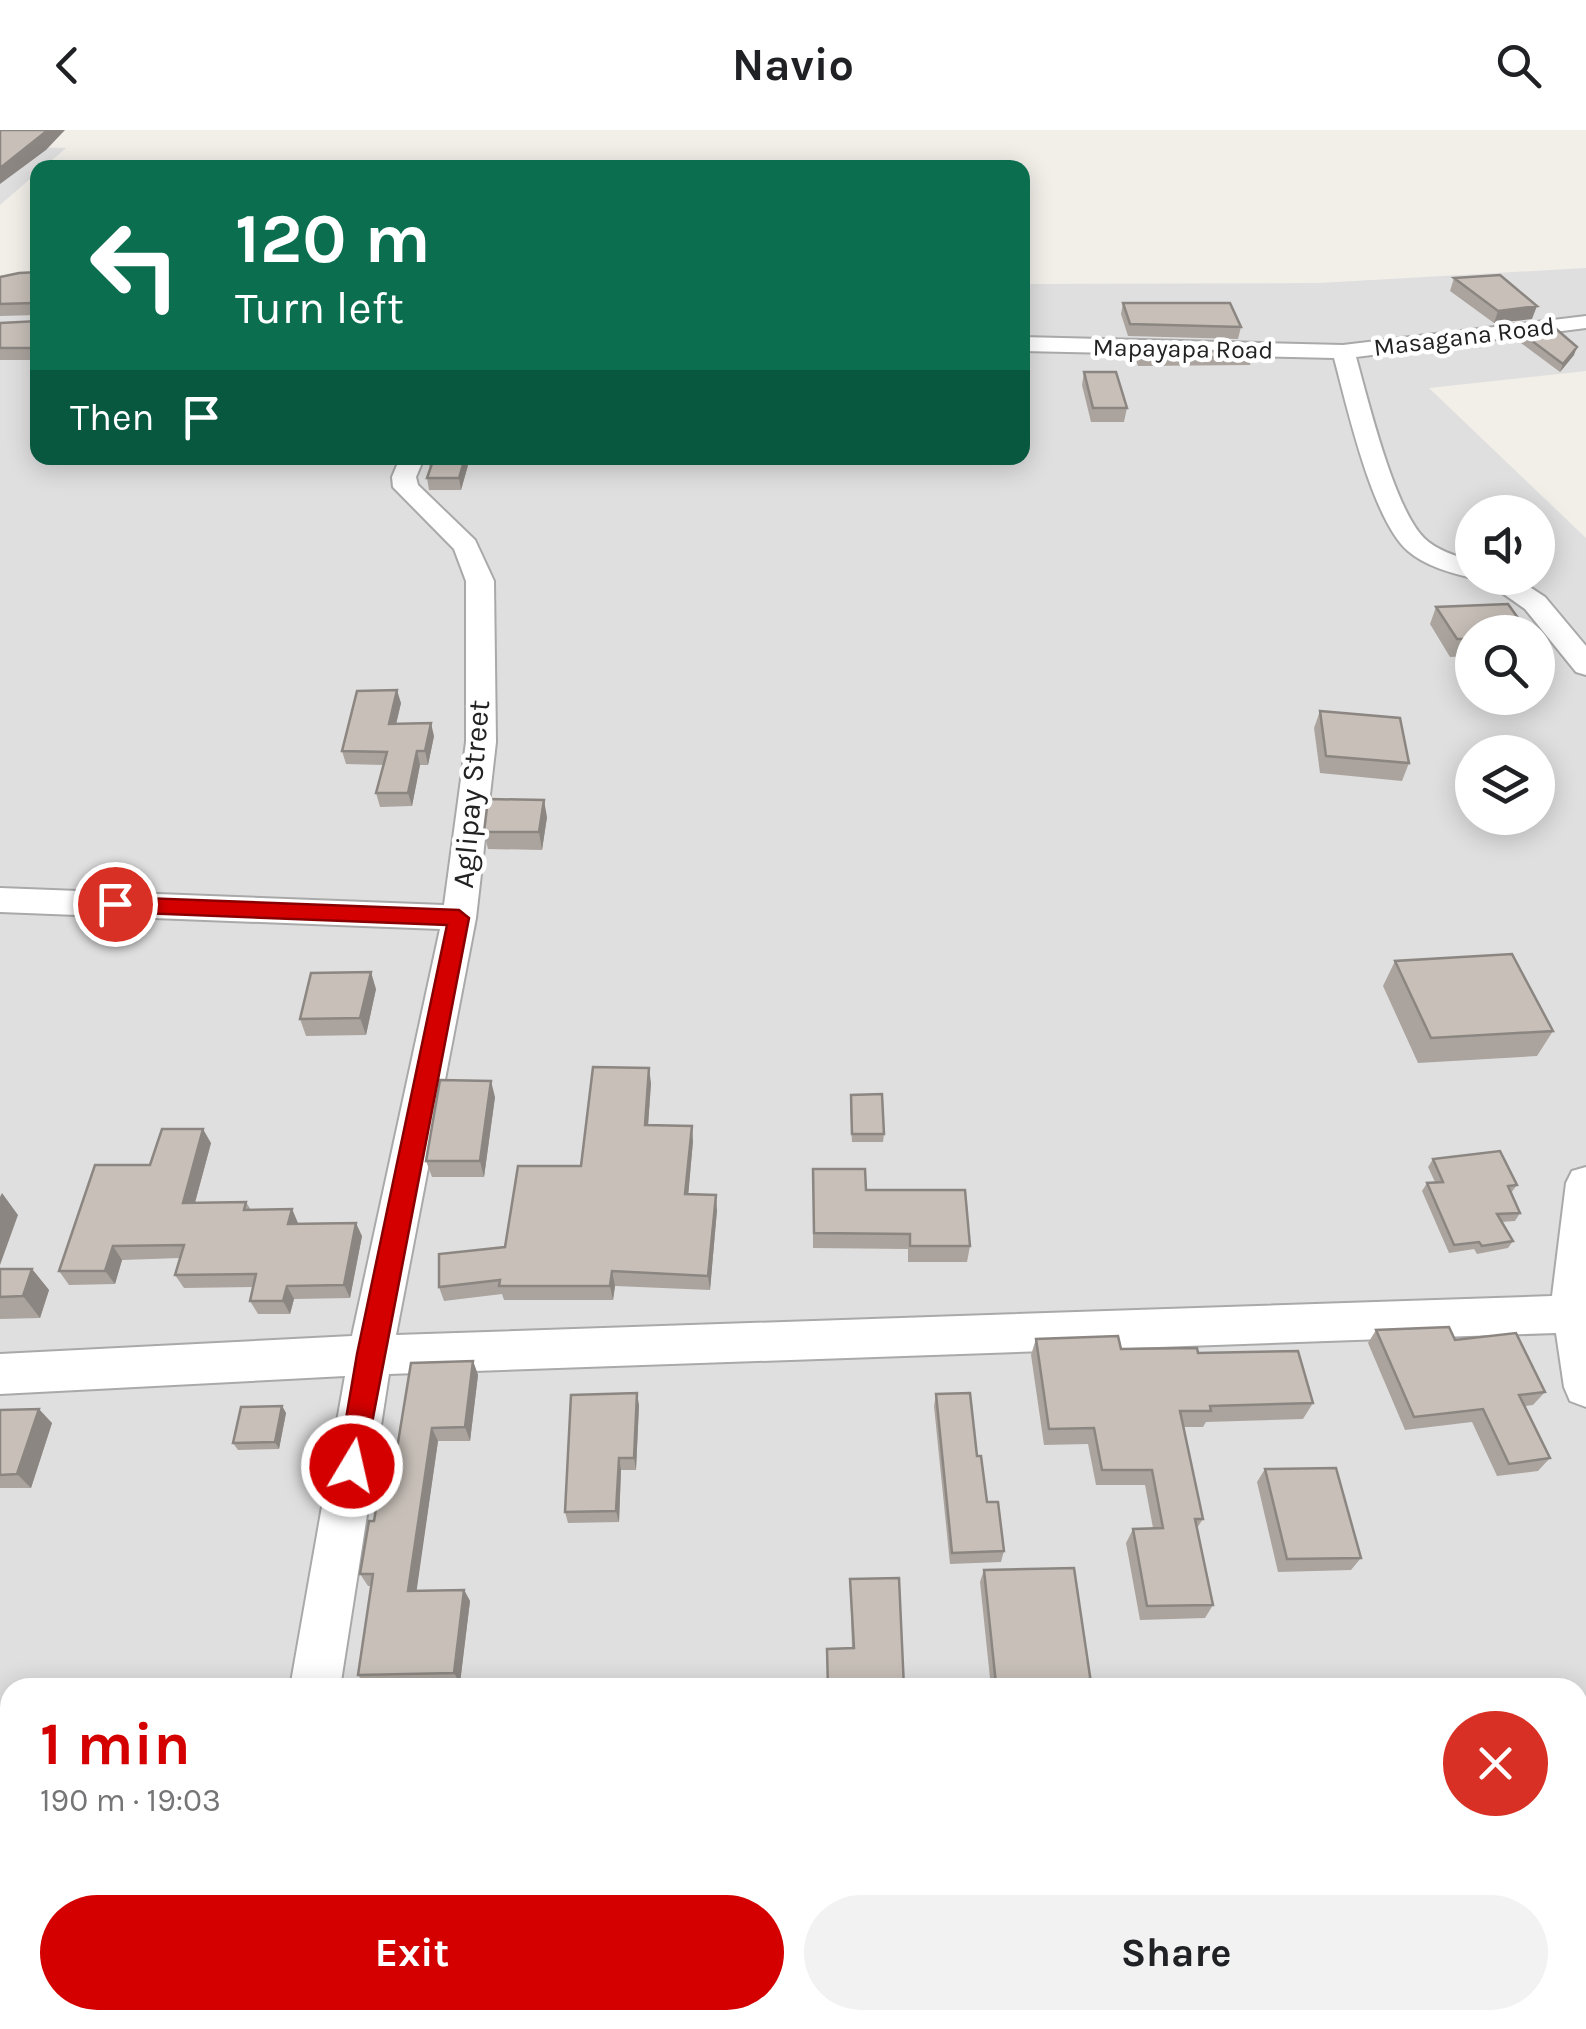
<!DOCTYPE html>
<html lang="en">
<head>
<meta charset="utf-8">
<style>
  :root { --surface:#fff; --page:#f2f2f2; --text:#202124; --muted:#757577; --accent:#d40000 }
  body { margin:0; font-family:Karla,sans-serif; background:var(--page); color:var(--text); height:100vh; display:flex; flex-direction:column; font-size:38px; white-space:nowrap }
  * { box-sizing:border-box; margin:0 }
  p { font-size:32px; color:var(--muted) }
  .icon { flex:none; width:55px; height:55px; fill:none; stroke:currentColor; stroke-width:2; stroke-linecap:round; stroke-linejoin:round }
  .map { position:relative; flex:1; overflow:hidden }
  .details { position:absolute; left:0px; top:1548px; width:1588px; height:352px; display:flex; flex-direction:column; background:var(--surface); border-radius:30px 30px 0 0; box-shadow:0 5px 25px #0003 }
  .details>* { flex:none }
  .guide { position:absolute; left:30px; top:30px; width:1000px; height:305px; border-radius:20px; box-shadow:0 5px 25px #0003; background:#0b6e4f; color:#fff; overflow:hidden }
  .controls { position:absolute; left:1455px; top:365px; display:grid; gap:20px }
  .controls a { display:grid; place-items:center; width:100px; height:100px; border-radius:50%; background:var(--surface); box-shadow:0 5px 25px #0003; font-size:50px }
  .pin { position:absolute; display:grid; place-items:center; width:85px; height:85px; color:#fff; margin:-42px; border:5px solid #fff; border-radius:50%; box-shadow:0 2px 10px #0007 }
  .me { position:absolute; width:110px; margin:-55px; rotate:9deg; stroke-linejoin:round; filter:drop-shadow(0 0 8px #0008) }
  .turn { display:flex; align-items:center; gap:35px; height:210px; padding:0 40px; font-size:45px }
  .turn .icon { width:130px; height:130px; stroke-width:2.5 }
  .turn b { display:block; font-size:70px; line-height:85px }
  .then { display:flex; align-items:center; height:95px; padding:0 40px; background:#0003; gap:20px; font-size:38px }
  .round { display:grid; place-items:center; flex:none; width:105px; height:105px; border-radius:52px; background:var(--page) }
  .head { display:flex; align-items:center; justify-content:space-between; height:170px; padding:0 40px }
  h1 { font-size:60px; font-weight:700; line-height:75px; color:var(--accent) }
  .primary-button { display:flex; gap:20px; margin-top:auto; padding:20px 40px }
  .primary-button a { flex:1; height:115px; border-radius:60px; background:var(--accent); color:#fff; font-size:40px; font-weight:700; line-height:115px; text-align:center }
  .primary-button a+a { background:var(--page); color:var(--text) }
  header { display:flex; justify-content:space-between; align-items:center; height:130px; padding:0 40px; background:var(--surface); font-size:45px; font-weight:700 }
  .map>svg:first-child { display:block }
  .residential { fill:#e0dfdf; fill-rule:evenodd }
  .lines { fill:none; stroke-linecap:round; stroke-linejoin:round }
  .minor-casing { stroke:#a9a9a9; stroke-width:4 }
  .minor { fill:#fff; fill-rule:evenodd }
  .wall { fill:#aba49e }
  .shaded-wall { fill:#8b8681 }
  .building { fill:#c7bfb8; stroke:#8b8681; stroke-width:2.5 }
  .route { fill:#d40000; stroke:#8a0000; stroke-width:2.5 }
  .labels { text-anchor:middle; stroke-width:9; stroke-linejoin:round; paint-order:stroke }
  .far-street-label { font-size:25px; fill:#222; stroke:#fff }
  .street-label { font-size:30px; fill:#222; stroke:#fff }
</style>
</head>
<body>
<header><svg class="icon" aria-label="back" viewBox="0 0 24 24"><path d="M15 5l-7 7 7 7"/></svg>Navio<svg class="icon" aria-label="search" viewBox="0 0 24 24"><circle cx="10" cy="10" r="6"/><path d="M15 15l6 6"/></svg></header>
<div class="map">
<svg width="1586" height="1899" viewBox="0 0 1586 1899">
  <rect width="100%" height="100%" fill="#f2efe9"/>
  <path class="residential" d="M 0,16 L 66,18 L 44,37 L 38,38 L 37,43 L 0,75 Z
    M 1586,138 L 1586,241 L 1429,258 L 1586,408 L 1586,1899 L 0,1899 L 0,156 L 37,156 L 38,328 L 1022,328 L 1023,154 L 1319,153 ZM 1472,382 L 1538,382 L 1538,448 L 1472,448 ZM 1472,502 L 1538,502 L 1538,568 L 1472,568 ZM 1472,622 L 1538,622 L 1538,688 L 1472,688 ZM 10,1558 L 1578,1558 L 1578,1890 L 10,1890 Z"/>
  <g class="lines">
    <defs>
      <path id="minor" d="M 1586,186 L 1586,198 L 1356,227 C 1368,270 1394,378 1424,408 C 1436,420 1456,426 1472,431 L 1472,448 C 1451,443 1425,436 1408,421 C 1372,390 1347,276 1334,228 L 1022,221 L 1022,207 L 1343,215 Z
        M 400,328 L 424,328 L 416,347 L 418,355 L 475,410 L 494,451 L 496,612 L 476,788 L 396,1205 L 1552,1166 L 1566,1053 L 1572,1041 L 1586,1037 L 1586,1277 L 1570,1271 L 1564,1257 L 1556,1203 L 389,1244 L 340,1558 L 290,1558 L 345,1246 L 0,1264 L 0,1224 L 352,1206 L 440,799 L 0,782 L 0,758 L 444,775 L 466,612 L 466,451 L 454,419 L 393,357 L 392,347 Z
        M 1481,448 L 1516,448 L 1545,467 L 1586,516 L 1586,545 L 1576,542 L 1525,479 Z
        M 232,1890 L 290,1890 L 289,1899 L 231,1899 Z"/>
    </defs>
    <use href="#minor" class="minor-casing"/>
    <use href="#minor" class="minor"/>
  </g>
  <path class="wall" d="M 38,142 L 38,185 L 0,186 L 0,147 Z
    M 1454,148 L 1532,189 L 1494,193 L 1450,161 Z
    M 1123,173 L 1241,197 L 1238,209 L 1128,206 L 1121,184 Z
    M 38,191 L 38,230 L 0,230 L 0,193 Z
    M 1520,202 L 1574,225 L 1560,242 L 1517,210 Z
    M 1136,219 L 1252,227 L 1250,235 L 1138,236 L 1135,227 Z
    M 1084,242 L 1127,278 L 1124,292 L 1091,292 L 1082,255 Z
    M 428,328 L 470,328 L 461,360 L 429,360 L 427,348 L 430,338 Z
    M 1436,477 L 1472,502 L 1472,526 L 1450,527 L 1430,494 Z
    M 401,573 L 396,594 L 434,606 L 428,635 L 420,635 L 412,676 L 380,677 L 376,663 L 383,635 L 346,634 L 342,621 Z
    M 1320,581 L 1409,633 L 1402,651 L 1320,643 L 1314,598 Z
    M 547,687 L 542,720 L 488,719 L 484,702 Z
    M 1395,831 L 1553,901 L 1537,926 L 1418,933 L 1383,856 Z
    M 376,859 L 366,905 L 306,906 L 300,889 Z
    M 651,953 L 648,995 L 693,1011 L 688,1064 L 717,1080 L 710,1160 L 615,1156 L 613,1170 L 504,1170 L 502,1164 L 444,1171 L 439,1157 L 505,1117 L 581,1036 Z
    M 495,967 L 484,1047 L 432,1047 L 426,1031 Z
    M 850,973 L 884,1004 L 883,1012 L 852,1012 Z
    M 211,1013 L 195,1073 L 246,1072 L 251,1080 L 292,1079 L 298,1094 L 362,1106 L 350,1168 L 294,1169 L 290,1184 L 258,1184 L 250,1171 L 253,1157 L 184,1158 L 175,1145 L 180,1128 L 122,1130 L 115,1154 L 69,1155 L 59,1141 L 150,1035 Z
    M 1433,1029 L 1517,1055 L 1511,1063 L 1520,1083 L 1515,1091 L 1501,1092 L 1513,1111 L 1508,1118 L 1477,1124 L 1474,1119 L 1449,1123 L 1422,1061 L 1427,1053 L 1435,1052 L 1428,1037 Z
    M 813,1039 L 866,1060 L 970,1116 L 967,1132 L 908,1132 L 908,1119 L 813,1118 Z
    M 0,1139 L 32,1139 L 49,1160 L 40,1188 L 0,1189 Z
    M 1376,1200 L 1455,1210 L 1545,1262 L 1533,1275 L 1525,1276 L 1550,1328 L 1538,1341 L 1497,1346 L 1472,1292 L 1405,1300 L 1368,1213 Z
    M 1036,1209 L 1121,1219 L 1198,1223 L 1313,1273 L 1303,1289 L 1206,1292 L 1203,1297 L 1183,1297 L 1203,1389 L 1197,1398 L 1213,1475 L 1205,1488 L 1140,1490 L 1126,1413 L 1133,1399 L 1153,1398 L 1145,1355 L 1096,1355 L 1088,1314 L 1044,1315 L 1031,1225 Z
    M 473,1231 L 478,1245 L 470,1311 L 438,1311 L 416,1461 L 464,1460 L 470,1471 L 460,1553 L 365,1555 L 358,1545 L 372,1456 L 368,1456 L 360,1444 L 374,1391 L 393,1343 Z
    M 936,1264 L 977,1326 L 987,1372 L 1004,1421 L 1001,1432 L 950,1434 L 934,1276 Z
    M 639,1275 L 636,1340 L 621,1340 L 619,1392 L 568,1393 L 565,1382 Z
    M 282,1276 L 286,1283 L 279,1319 L 238,1320 L 233,1313 Z
    M 0,1280 L 52,1293 L 31,1358 L 0,1358 Z
    M 1265,1339 L 1361,1428 L 1351,1440 L 1278,1442 L 1257,1352 Z
    M 984,1440 L 1091,1553 L 1088,1558 L 991,1558 L 980,1452 Z
    M 850,1449 L 904,1558 L 827,1558 L 827,1519 L 852,1518 Z
    M 1586,1697 L 1586,1760 L 1578,1760 L 1578,1698 Z"/>
  <path class="shaded-wall" d="M 48,0 L 65,0 L 46,20 L 0,54 L 0,38 Z
    M 1537,176 L 1532,189 L 1494,193 L 1498,181 Z
    M 1577,217 L 1574,225 L 1560,242 L 1563,234 Z
    M 465,328 L 470,328 L 461,360 L 459,348 Z
    M 397,560 L 401,573 L 393,607 L 389,594 Z
    M 431,593 L 434,606 L 428,635 L 425,621 Z
    M 417,621 L 420,635 L 412,676 L 408,663 Z
    M 544,670 L 547,687 L 542,720 L 539,702 Z
    M 371,842 L 376,859 L 366,905 L 360,888 Z
    M 649,938 L 651,953 L 647,1010 L 645,995 Z
    M 491,951 L 495,967 L 484,1047 L 480,1031 Z
    M 692,996 L 693,1011 L 687,1079 L 685,1064 Z
    M 203,999 L 211,1013 L 191,1087 L 183,1073 Z
    M 2,1063 L 18,1085 L 0,1135 L 0,1067 Z
    M 716,1065 L 717,1080 L 710,1160 L 708,1146 Z
    M 292,1079 L 298,1093 L 295,1107 L 288,1094 Z
    M 356,1093 L 362,1106 L 350,1168 L 344,1155 Z
    M 113,1116 L 122,1130 L 115,1154 L 105,1141 Z
    M 32,1139 L 49,1160 L 40,1188 L 23,1166 Z
    M 612,1141 L 615,1156 L 613,1170 L 610,1156 Z
    M 287,1156 L 294,1169 L 290,1184 L 283,1171 Z
    M 473,1231 L 478,1245 L 470,1311 L 465,1297 Z
    M 637,1263 L 639,1275 L 636,1340 L 634,1328 Z
    M 282,1276 L 286,1283 L 279,1319 L 275,1312 Z
    M 39,1279 L 52,1293 L 31,1358 L 17,1344 Z
    M 432,1298 L 438,1311 L 415,1472 L 408,1461 Z
    M 619,1328 L 621,1340 L 619,1392 L 616,1381 Z
    M 464,1460 L 470,1471 L 460,1553 L 454,1543 Z
    M 0,1731 L 10,1736 L 10,1743 L 0,1779 Z"/>
  <path class="building" d="M 0,0 L 48,0 L 0,38 Z
    M 38,142 L 37,177 L 33,173 L 0,174 L 0,147 L 19,143 Z
    M 1500,145 L 1537,176 L 1498,181 L 1454,148 Z
    M 1123,173 L 1230,173 L 1241,197 L 1130,194 Z
    M 38,191 L 38,218 L 0,218 L 0,193 Z
    M 1555,198 L 1577,217 L 1563,234 L 1520,202 Z
    M 1136,219 L 1250,222 L 1252,227 L 1139,228 Z
    M 1084,242 L 1116,242 L 1127,278 L 1093,278 Z
    M 434,328 L 465,328 L 459,348 L 427,348 Z
    M 1508,474 L 1528,502 L 1472,502 L 1472,509 L 1457,509 L 1436,477 Z
    M 397,560 L 389,594 L 431,593 L 425,621 L 417,621 L 408,663 L 376,663 L 387,622 L 342,621 L 357,561 Z
    M 1320,581 L 1400,588 L 1409,633 L 1326,626 Z
    M 488,669 L 544,670 L 539,702 L 484,702 Z
    M 1512,824 L 1553,901 L 1431,908 L 1395,831 Z
    M 371,842 L 360,888 L 300,889 L 311,843 Z
    M 593,937 L 649,938 L 645,995 L 692,996 L 685,1064 L 716,1065 L 708,1146 L 612,1141 L 610,1156 L 499,1156 L 500,1150 L 439,1157 L 439,1124 L 505,1117 L 518,1036 L 581,1036 Z
    M 440,950 L 491,951 L 480,1031 L 426,1031 Z
    M 882,964 L 884,1004 L 852,1004 L 851,965 Z
    M 162,999 L 203,999 L 183,1073 L 246,1072 L 244,1080 L 292,1079 L 288,1094 L 356,1093 L 344,1155 L 287,1156 L 283,1171 L 250,1171 L 256,1144 L 175,1145 L 184,1115 L 113,1116 L 105,1141 L 59,1141 L 95,1035 L 150,1035 Z
    M 1500,1021 L 1517,1055 L 1508,1056 L 1520,1083 L 1497,1084 L 1513,1111 L 1482,1116 L 1479,1112 L 1454,1115 L 1427,1053 L 1443,1052 L 1433,1029 Z
    M 813,1039 L 865,1039 L 866,1060 L 965,1060 L 970,1116 L 910,1116 L 910,1104 L 814,1103 Z
    M 0,1139 L 32,1139 L 23,1166 L 0,1167 Z
    M 1449,1197 L 1455,1210 L 1516,1203 L 1545,1262 L 1519,1265 L 1550,1328 L 1509,1334 L 1483,1279 L 1414,1287 L 1376,1200 Z
    M 1118,1206 L 1121,1219 L 1197,1218 L 1198,1223 L 1298,1221 L 1313,1273 L 1210,1276 L 1211,1281 L 1180,1281 L 1203,1389 L 1195,1389 L 1213,1475 L 1147,1476 L 1133,1399 L 1163,1398 L 1152,1340 L 1102,1340 L 1094,1298 L 1049,1299 L 1036,1209 Z
    M 473,1231 L 465,1297 L 432,1298 L 408,1461 L 464,1460 L 454,1543 L 358,1545 L 373,1444 L 360,1444 L 369,1391 L 374,1391 L 382,1343 L 393,1343 L 411,1233 Z
    M 637,1263 L 634,1328 L 619,1328 L 616,1381 L 565,1382 L 571,1265 Z
    M 970,1263 L 977,1326 L 981,1326 L 987,1372 L 998,1372 L 1004,1421 L 952,1423 L 936,1264 Z
    M 282,1276 L 275,1312 L 233,1313 L 241,1277 Z
    M 39,1279 L 17,1344 L 0,1345 L 0,1280 Z
    M 1336,1338 L 1361,1428 L 1287,1429 L 1265,1339 Z
    M 1074,1438 L 1091,1553 L 996,1554 L 984,1440 Z
    M 899,1448 L 904,1558 L 828,1558 L 827,1519 L 854,1518 L 850,1449 Z
    M 1586,1697 L 1586,1753 L 1578,1754 L 1578,1698 Z
    M 401,1890 L 453,1890 L 452,1899 L 400,1899 Z"/>
  <path class="route" d="M 115,767 L 459,780 L 469,788 L 362,1345 L 352,1349 L 342,1345 L 338,1336 L 357,1224 L 447,795 L 115,782 L 104,774 Z"/>
  <g class="labels">
    <g class="far-street-label">
      <text transform="translate(1464 206) rotate(-7)" y="9">Masagana Road</text>
      <text transform="translate(1183 218) rotate(1)" y="9">Mapayapa Road</text>
    </g>
    <g class="street-label">
      <text transform="translate(471 664) rotate(-85)" y="10">Aglipay Street</text>
    </g>
  </g>
</svg>
<div class="controls">
<a><svg class="icon" aria-label="sound" viewBox="0 0 24 24"><path d="M4 9h4l5-4v14l-5-4H4zM17 9q2 3 0 6"/></svg></a>
<a><svg class="icon" aria-label="search" viewBox="0 0 24 24"><circle cx="10" cy="10" r="6"/><path d="M15 15l6 6"/></svg></a>
<a><svg class="icon" aria-label="layers" viewBox="0 0 24 24"><path d="M12 4l9 5-9 5-9-5zM3 14l9 5 9-5"/></svg></a>
</div>
<div class="pin" style="left:115px;top:774px;background:#d93025"><svg class="icon" aria-label="arrive" viewBox="0 0 24 24"><path d="M6 21V4h12l-3 4 3 4H6"/></svg></div>
<svg class="me" style="left:352px;top:1336px" viewBox="-20 -20 40 40"><circle r="17" fill="#d40000" stroke="#fff" stroke-width="3"/><path d="M0-11L8 9 0 5-8 9z" fill="#fff"/></svg>
<div class="guide">
<div class="turn"><svg class="icon" aria-label="left" viewBox="0 0 24 24"><path d="M17 20v-9H6M10 6l-5 5 5 5"/></svg><div><b>120 m</b>Turn left</div></div>
<div class="then">Then<svg class="icon" aria-label="arrive" viewBox="0 0 24 24"><path d="M6 21V4h12l-3 4 3 4H6"/></svg></div>
</div>
<section class="details">
<div class="head"><div><h1>1 min</h1><p>190 m · 19:03</p></div><a class="round" style="background:#d93025;color:#fff"><svg class="icon" aria-label="close" viewBox="0 0 24 24"><path d="M6 6l12 12M18 6L6 18"/></svg></a></div>
<div class="primary-button"><a>Exit</a><a>Share</a></div>
</section>
</div>
</body>
</html>
